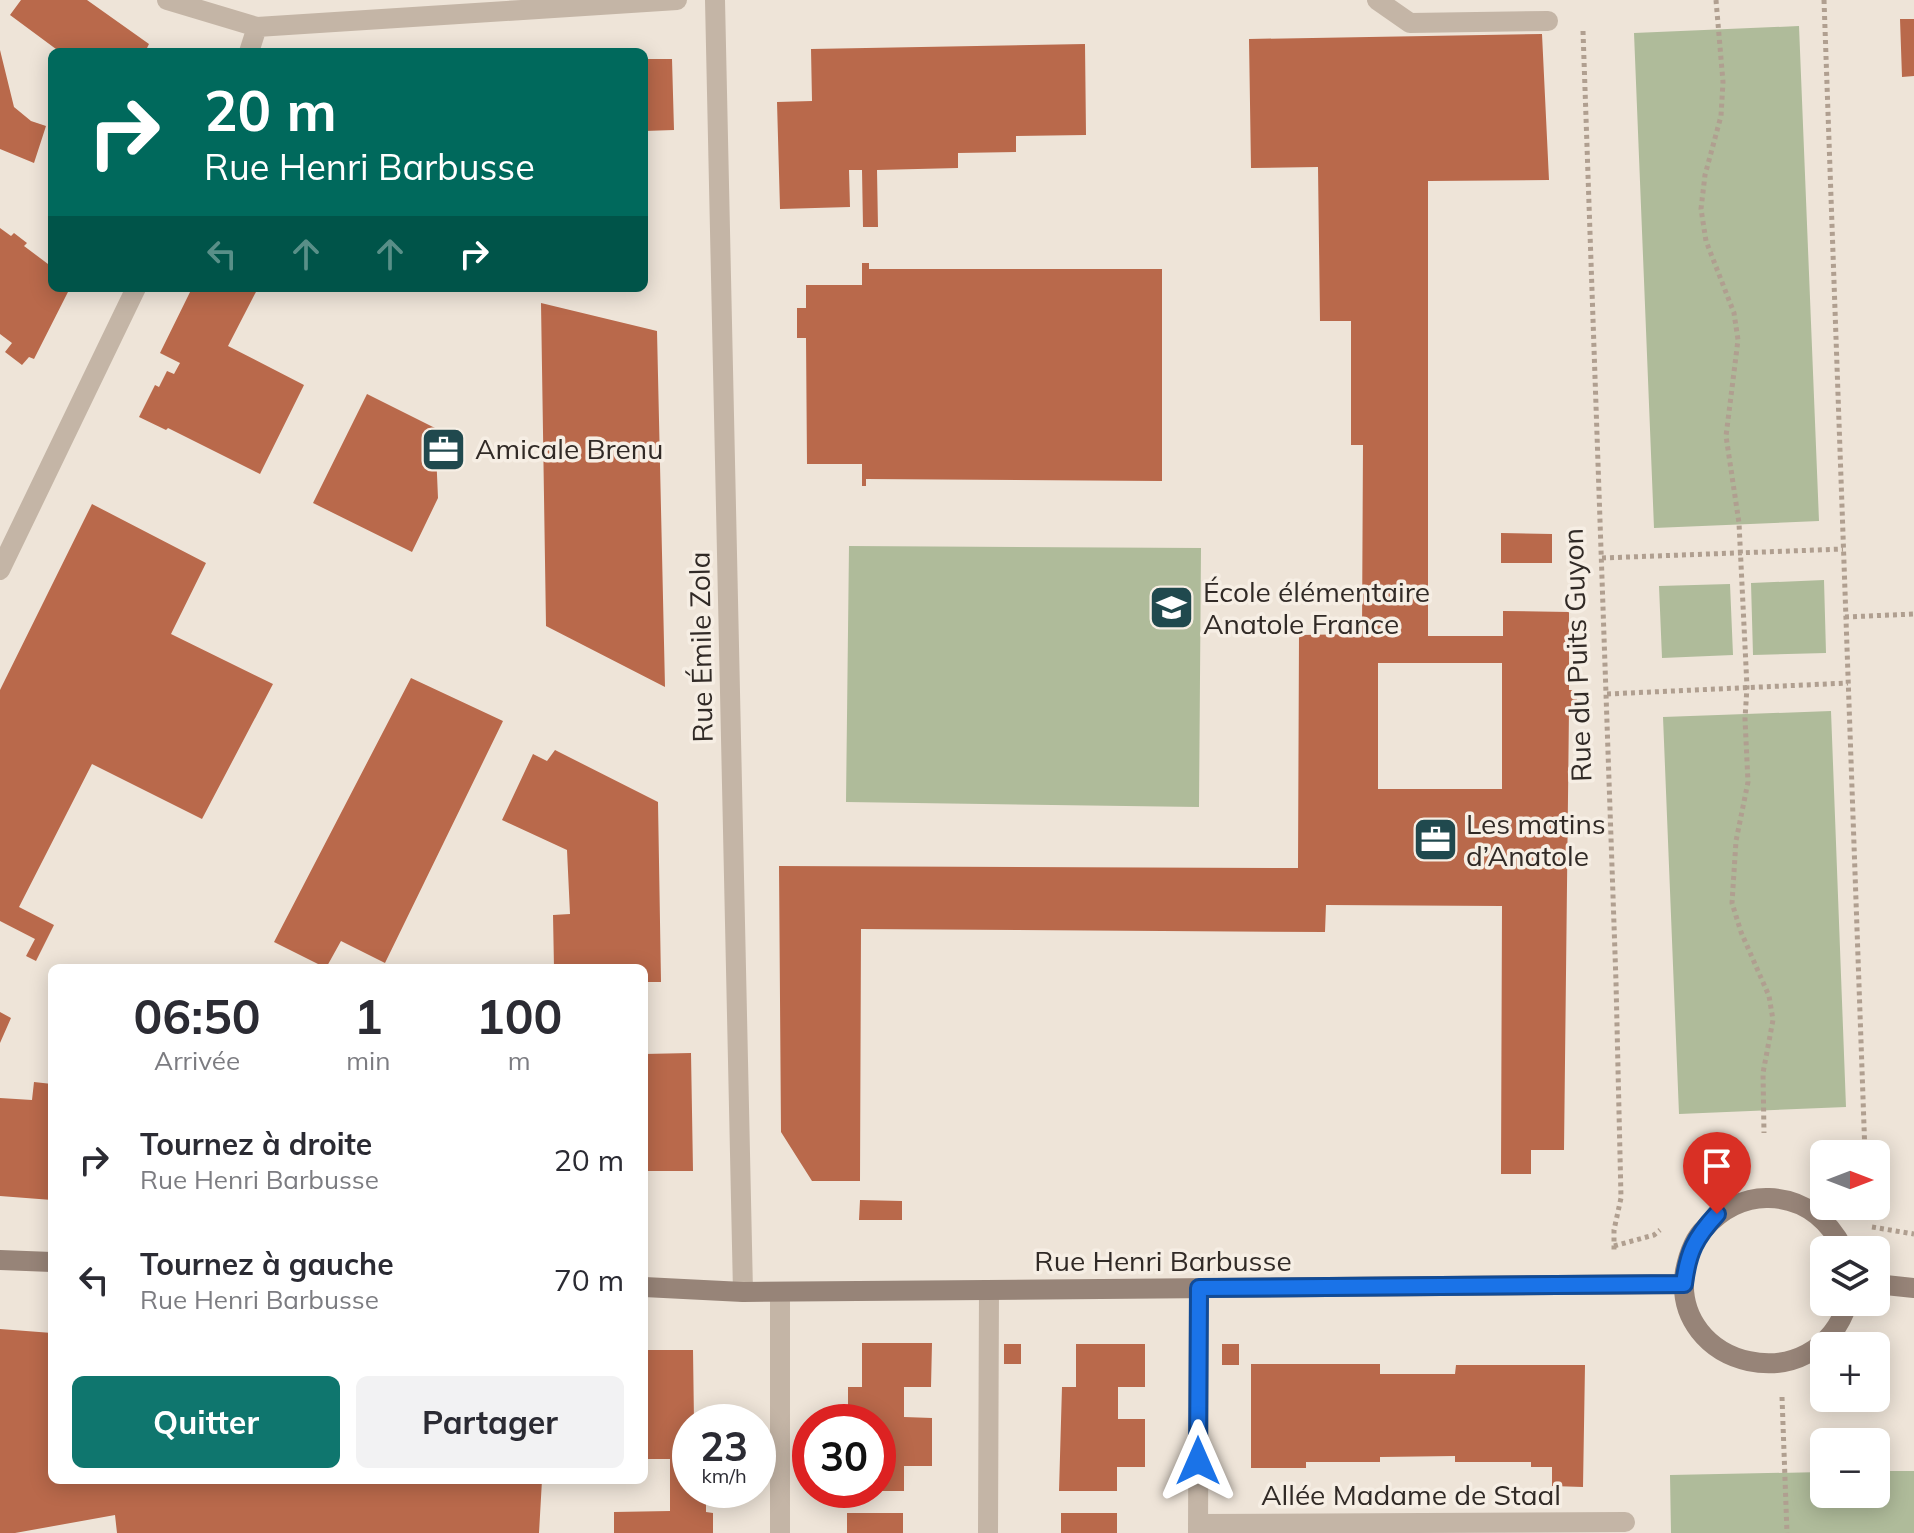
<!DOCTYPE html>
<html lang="fr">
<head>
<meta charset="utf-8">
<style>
  :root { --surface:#fff; --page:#f2f2f3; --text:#2b2b33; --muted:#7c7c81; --accent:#0f766e }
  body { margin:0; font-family:Mulish,sans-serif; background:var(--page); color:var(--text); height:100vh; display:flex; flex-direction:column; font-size:30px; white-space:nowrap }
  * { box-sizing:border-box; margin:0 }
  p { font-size:26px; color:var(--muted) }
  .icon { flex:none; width:44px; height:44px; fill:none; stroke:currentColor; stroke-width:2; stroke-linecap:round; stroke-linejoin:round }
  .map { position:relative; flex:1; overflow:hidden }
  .drawer { position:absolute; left:48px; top:964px; width:600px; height:520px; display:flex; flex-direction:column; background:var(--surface); border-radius:12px; box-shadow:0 4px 20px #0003 }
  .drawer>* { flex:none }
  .top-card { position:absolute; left:48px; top:48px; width:600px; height:244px; border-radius:12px; box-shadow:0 4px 20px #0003; background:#00695c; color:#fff; overflow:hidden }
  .needle { width:52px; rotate:90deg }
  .tools { position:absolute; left:1810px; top:1140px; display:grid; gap:16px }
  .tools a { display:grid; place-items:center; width:80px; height:80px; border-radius:12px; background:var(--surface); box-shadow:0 4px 20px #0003; font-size:40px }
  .speed { position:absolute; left:672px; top:1404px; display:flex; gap:16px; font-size:40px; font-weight:700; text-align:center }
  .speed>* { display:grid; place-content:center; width:104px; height:104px; border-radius:50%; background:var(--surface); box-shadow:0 4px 20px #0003; line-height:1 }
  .speed small { font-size:20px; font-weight:400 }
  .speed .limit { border:12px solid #d22; background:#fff; color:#111 }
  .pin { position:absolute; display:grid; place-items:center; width:68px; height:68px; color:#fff; margin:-82px -34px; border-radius:50% 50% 50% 0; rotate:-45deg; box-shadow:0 0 8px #0007 }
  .pin .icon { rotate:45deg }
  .me { position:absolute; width:88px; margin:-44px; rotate:0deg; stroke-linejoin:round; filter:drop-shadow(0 0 6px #0008) }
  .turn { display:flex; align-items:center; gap:28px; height:168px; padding:0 24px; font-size:36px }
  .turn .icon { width:104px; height:104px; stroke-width:2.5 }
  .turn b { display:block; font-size:56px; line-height:68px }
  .lanes { display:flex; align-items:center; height:76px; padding:0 24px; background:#0003; justify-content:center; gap:40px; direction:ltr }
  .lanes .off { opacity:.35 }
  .eta { display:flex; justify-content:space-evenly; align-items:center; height:136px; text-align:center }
  .eta b { font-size:48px; font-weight:700; line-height:56px }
  .primary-button { display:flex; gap:16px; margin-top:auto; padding:16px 24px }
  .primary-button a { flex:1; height:92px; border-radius:12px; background:var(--accent); color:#fff; font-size:32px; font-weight:700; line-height:92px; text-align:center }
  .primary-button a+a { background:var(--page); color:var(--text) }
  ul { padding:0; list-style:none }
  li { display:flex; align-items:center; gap:24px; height:120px; padding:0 24px }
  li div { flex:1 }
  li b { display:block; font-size:30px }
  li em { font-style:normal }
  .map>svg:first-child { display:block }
  .green { fill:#afbb9a }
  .building { fill:#b9694b; fill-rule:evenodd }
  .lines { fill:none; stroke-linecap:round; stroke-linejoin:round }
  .path { stroke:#b09f90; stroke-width:5; stroke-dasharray:4 4; stroke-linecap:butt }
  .street { stroke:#c4b5a6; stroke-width:20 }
  .secondary { stroke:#978478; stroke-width:20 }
  .route-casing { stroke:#114b97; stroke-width:20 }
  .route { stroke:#1a73e8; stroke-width:14 }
  .labels { text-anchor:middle; stroke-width:7; stroke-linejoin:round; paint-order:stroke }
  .poi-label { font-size:28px; fill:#312a26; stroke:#f6eee4; text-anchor:start }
  .street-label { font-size:28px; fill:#312a26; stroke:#f6eee4 }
</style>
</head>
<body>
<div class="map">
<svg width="1914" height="1533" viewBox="0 0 1914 1533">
  <rect width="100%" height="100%" fill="#eee4d8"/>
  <path class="green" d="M 1799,26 L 1819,521 L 1654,528 L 1634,33 Z
    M 849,546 L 1201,548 L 1199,807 L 846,802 Z
    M 1824,580 L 1826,653 L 1753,655 L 1751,583 Z
    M 1730,584 L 1733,655 L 1662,658 L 1659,586 Z
    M 1831,711 L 1846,1107 L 1679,1114 L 1663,717 Z
    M 1876,1471 L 1914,1471 L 1914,1533 L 1671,1533 L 1670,1475 L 1824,1472 L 1824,1494 L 1876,1494 Z"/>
  <path class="building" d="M 21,0 L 87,0 L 149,44 L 145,52 L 60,52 L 10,15 Z
    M 1900,19 L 1914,19 L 1914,76 L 1902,77 Z
    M 1542,34 L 1549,180 L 1428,181 L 1428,636 L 1503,636 L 1503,611 L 1569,612 L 1569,690 L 1577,690 L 1577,709 L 1569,709 L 1564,1150 L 1531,1150 L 1531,1174 L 1501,1174 L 1502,906 L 1326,905 L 1325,932 L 861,929 L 860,1181 L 812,1181 L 781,1132 L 779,866 L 1298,868 L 1299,635 L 1362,634 L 1363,445 L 1351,445 L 1351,321 L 1320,321 L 1318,167 L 1251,168 L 1249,39 ZM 1378,663 L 1502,663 L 1502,789 L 1378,789 Z
    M 1085,44 L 1086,135 L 1016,136 L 1016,152 L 958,153 L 958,168 L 877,170 L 878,227 L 863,227 L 862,170 L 849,170 L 850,207 L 780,209 L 777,102 L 812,101 L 811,49 Z
    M 0,50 L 14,107 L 31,121 L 46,126 L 34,163 L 0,149 Z
    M 644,59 L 672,59 L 674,130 L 644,131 Z
    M 0,228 L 11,236 L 14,233 L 27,243 L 24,246 L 52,267 L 52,288 L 70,288 L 34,359 L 29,357 L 22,365 L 5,352 L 12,343 L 0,334 Z
    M 862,263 L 869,263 L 869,269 L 1162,269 L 1162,481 L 866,479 L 866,486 L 862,486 L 862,464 L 807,464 L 806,338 L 797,338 L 797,308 L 806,308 L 806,285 L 862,285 Z
    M 192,288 L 258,288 L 228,346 L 304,385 L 260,474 L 168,428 L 166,430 L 139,417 L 155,385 L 159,387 L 167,371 L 174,374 L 180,363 L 160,353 Z
    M 541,303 L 657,331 L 665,687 L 546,626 Z
    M 367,394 L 435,428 L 438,498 L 412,552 L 313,503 Z
    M 92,504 L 206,563 L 171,634 L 273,684 L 202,819 L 92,764 L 19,907 L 54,925 L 36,961 L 26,956 L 35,939 L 0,921 L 0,690 Z
    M 1501,533 L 1552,534 L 1552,563 L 1501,563 Z
    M 411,678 L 503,721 L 385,963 L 341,941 L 326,968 L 274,942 Z
    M 555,750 L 658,802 L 661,982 L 644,982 L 644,968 L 554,968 L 553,915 L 570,914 L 567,850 L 502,820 L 533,754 L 547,761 Z
    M 0,1012 L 11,1018 L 0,1043 Z
    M 691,1053 L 693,1171 L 644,1171 L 644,1054 Z
    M 34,1082 L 52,1084 L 52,1200 L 0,1196 L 0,1098 L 32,1100 Z
    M 860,1200 L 902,1201 L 902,1220 L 859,1220 Z
    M 0,1329 L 52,1333 L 52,1480 L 542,1480 L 539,1533 L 117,1533 L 115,1515 L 15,1533 L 0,1533 Z
    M 862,1343 L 932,1343 L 931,1387 L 904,1387 L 904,1417 L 932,1418 L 932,1466 L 904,1466 L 904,1491 L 878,1491 L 878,1422 L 848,1422 L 848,1387 L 862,1387 Z
    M 1004,1344 L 1021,1344 L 1021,1364 L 1004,1364 Z
    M 1076,1344 L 1145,1344 L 1145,1387 L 1118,1387 L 1118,1419 L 1145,1419 L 1145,1467 L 1117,1467 L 1117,1491 L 1059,1491 L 1062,1387 L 1076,1387 Z
    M 1222,1344 L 1239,1344 L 1239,1365 L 1222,1365 Z
    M 644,1350 L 693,1350 L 694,1422 L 690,1422 L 689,1428 L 690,1490 L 713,1490 L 713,1503 L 706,1502 L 706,1512 L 713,1513 L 713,1533 L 614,1533 L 614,1512 L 670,1511 L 670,1459 L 644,1459 Z
    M 1251,1364 L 1380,1364 L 1380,1374 L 1455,1374 L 1456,1365 L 1585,1365 L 1583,1487 L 1552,1486 L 1552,1467 L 1531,1467 L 1531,1462 L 1455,1462 L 1455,1456 L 1380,1457 L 1380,1462 L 1306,1462 L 1306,1468 L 1251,1468 Z
    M 847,1513 L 903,1513 L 903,1533 L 847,1533 Z
    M 1061,1513 L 1117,1513 L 1117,1533 L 1061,1533 Z"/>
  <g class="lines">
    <path class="path" d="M 1716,0 L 1723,82 L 1721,116 L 1705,175 L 1701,209 L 1706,241 L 1734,313 L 1738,340 L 1726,436 L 1739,523 L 1747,687 L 1745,719 L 1748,782 L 1736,841 L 1732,903 L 1741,932 L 1769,996 L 1773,1020 L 1763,1073 L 1764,1133
      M 1824,0 L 1865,1154
      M 1583,31 L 1616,982 L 1621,1198 L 1614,1230 L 1614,1252
      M 1602,558 L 1843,549
      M 1845,617 L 1914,614
      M 1607,694 L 1848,683
      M 1872,1227 L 1914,1234
      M 1614,1246 L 1654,1235 L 1660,1230
      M 1782,1397 L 1787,1533"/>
    <path class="street" d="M 167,0 L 257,27 L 677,0
      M 715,0 L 743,1292
      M 1377,0 L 1410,23 L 1548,21
      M 249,52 L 257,27
      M 0,570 L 136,288
      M 1198,1524 L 1625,1522
      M 780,1533 L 780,1292
      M 988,1533 L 989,1290
      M 1198,1533 L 1199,1288"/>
    <path class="secondary" d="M 1844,1250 C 1829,1220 1804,1199 1769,1198 C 1744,1197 1721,1210 1705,1228 C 1693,1239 1688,1256 1685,1271 C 1670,1368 1816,1404 1848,1302
      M 0,1260 L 52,1262
      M 1876,1284 L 1914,1288
      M 644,1287 L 743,1292 L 1684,1284"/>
  </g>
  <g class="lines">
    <defs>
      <path id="route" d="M 1198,1461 L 1199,1288 L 1684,1284 C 1688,1252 1695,1238 1717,1214"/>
    </defs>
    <use href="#route" class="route-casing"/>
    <use href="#route" class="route"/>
  </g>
  <defs>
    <symbol id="office-square" viewBox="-11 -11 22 22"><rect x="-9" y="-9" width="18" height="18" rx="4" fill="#20494e" stroke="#f6eee4"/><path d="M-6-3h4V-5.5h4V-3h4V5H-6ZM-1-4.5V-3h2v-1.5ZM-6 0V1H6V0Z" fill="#fff"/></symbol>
    <symbol id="school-square" viewBox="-11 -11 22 22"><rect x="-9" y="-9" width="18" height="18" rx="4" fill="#20494e" stroke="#f6eee4"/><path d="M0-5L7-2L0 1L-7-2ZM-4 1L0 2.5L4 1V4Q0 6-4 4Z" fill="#fff"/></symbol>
  </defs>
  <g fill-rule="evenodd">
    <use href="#office-square" x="418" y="424" width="51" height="51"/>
    <use href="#school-square" x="1146" y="582" width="51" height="51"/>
    <use href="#office-square" x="1410" y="814" width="51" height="51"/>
  </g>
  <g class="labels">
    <g class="poi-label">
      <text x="475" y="459">Amicale Brenu</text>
      <text x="1203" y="602">École élémentaire<tspan x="1203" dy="32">Anatole France</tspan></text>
      <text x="1466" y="834">Les matins<tspan x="1466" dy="32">d’Anatole</tspan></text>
    </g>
    <g class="street-label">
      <text transform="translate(701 647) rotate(-91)" y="10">Rue Émile Zola</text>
      <text transform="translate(1577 655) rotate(-92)" y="10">Rue du Puits Guyon</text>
      <text x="1163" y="1271">Rue Henri Barbusse</text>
      <text x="1411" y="1505">Allée Madame de Staal</text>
    </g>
  </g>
</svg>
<div class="tools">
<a><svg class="needle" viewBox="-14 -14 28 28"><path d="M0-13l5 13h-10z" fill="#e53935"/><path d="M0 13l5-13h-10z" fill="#7c7c81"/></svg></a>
<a><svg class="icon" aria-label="layers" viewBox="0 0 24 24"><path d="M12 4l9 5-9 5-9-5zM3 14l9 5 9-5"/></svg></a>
<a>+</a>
<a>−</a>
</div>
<div class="speed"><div>23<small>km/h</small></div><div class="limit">30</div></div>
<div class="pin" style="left:1717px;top:1214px;background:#d93025"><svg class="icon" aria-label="arrive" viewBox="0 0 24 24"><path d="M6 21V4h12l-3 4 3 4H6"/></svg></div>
<svg class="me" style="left:1198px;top:1461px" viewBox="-20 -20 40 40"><path d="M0-17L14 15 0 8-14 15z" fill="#1a73e8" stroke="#fff" stroke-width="4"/></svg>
<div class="top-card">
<div class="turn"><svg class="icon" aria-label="right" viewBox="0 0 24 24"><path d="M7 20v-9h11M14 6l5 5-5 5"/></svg><div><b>20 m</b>Rue Henri Barbusse</div></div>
<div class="lanes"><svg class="icon off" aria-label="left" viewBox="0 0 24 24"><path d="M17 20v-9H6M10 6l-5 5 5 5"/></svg><svg class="icon off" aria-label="ahead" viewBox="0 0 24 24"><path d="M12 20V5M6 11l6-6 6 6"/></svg><svg class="icon off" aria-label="ahead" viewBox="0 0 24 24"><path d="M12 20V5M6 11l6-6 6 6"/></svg><svg class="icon" aria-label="right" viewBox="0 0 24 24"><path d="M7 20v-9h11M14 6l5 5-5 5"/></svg></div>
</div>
<section class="drawer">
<div class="eta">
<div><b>06:50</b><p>Arrivée</p></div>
<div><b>1</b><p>min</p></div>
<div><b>100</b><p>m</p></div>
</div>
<ul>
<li><svg class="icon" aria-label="right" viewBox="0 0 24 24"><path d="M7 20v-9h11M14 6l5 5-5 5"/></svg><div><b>Tournez à droite</b><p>Rue Henri Barbusse</p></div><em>20 m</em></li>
<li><svg class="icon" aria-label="left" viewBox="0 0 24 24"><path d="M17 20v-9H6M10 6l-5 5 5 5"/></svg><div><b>Tournez à gauche</b><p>Rue Henri Barbusse</p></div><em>70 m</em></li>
</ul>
<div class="primary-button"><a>Quitter</a><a>Partager</a></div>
</section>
</div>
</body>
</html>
